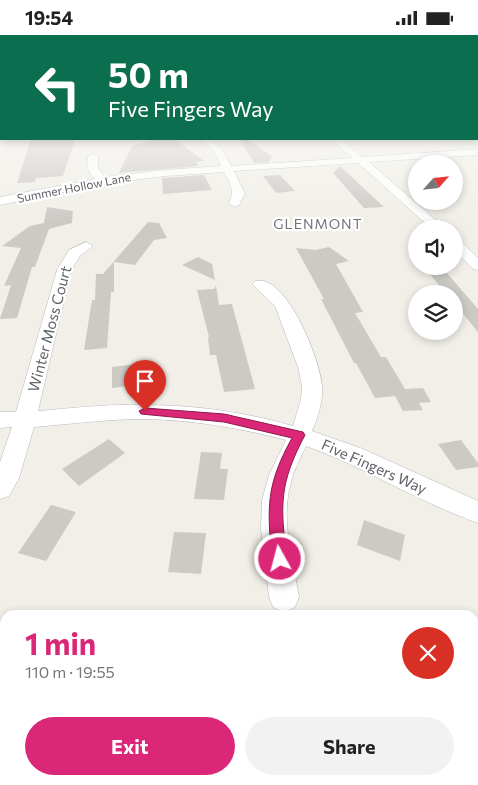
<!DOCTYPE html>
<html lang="en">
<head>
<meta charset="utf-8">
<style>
  :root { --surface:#fff; --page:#f2f2f2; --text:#222; --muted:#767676; --accent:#db2777 }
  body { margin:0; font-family:Commissioner,sans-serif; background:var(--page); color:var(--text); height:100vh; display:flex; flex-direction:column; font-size:19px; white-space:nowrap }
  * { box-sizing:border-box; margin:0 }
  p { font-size:16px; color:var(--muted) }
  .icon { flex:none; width:28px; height:28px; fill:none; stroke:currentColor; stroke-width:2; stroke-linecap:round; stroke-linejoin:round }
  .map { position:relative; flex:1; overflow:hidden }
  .side { position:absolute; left:0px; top:575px; width:479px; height:175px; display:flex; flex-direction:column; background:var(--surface); border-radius:15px 15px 0 0; box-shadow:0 2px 8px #0003 }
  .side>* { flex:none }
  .banner { position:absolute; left:0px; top:0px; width:479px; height:105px; box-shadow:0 2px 8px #0003; background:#0b6e4f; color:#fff; overflow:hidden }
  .needle { width:32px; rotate:63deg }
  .tools { position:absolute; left:408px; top:120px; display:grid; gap:10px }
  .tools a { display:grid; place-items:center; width:55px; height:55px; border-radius:50%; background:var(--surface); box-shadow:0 2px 8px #0003; font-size:25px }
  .pin { position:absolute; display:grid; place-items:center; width:42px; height:42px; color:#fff; margin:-51px -21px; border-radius:50% 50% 50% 0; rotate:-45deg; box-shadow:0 0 5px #0007 }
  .pin .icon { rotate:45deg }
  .me { position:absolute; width:55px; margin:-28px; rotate:353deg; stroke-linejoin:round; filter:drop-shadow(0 0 4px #0008) }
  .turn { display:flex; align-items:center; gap:18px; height:105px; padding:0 25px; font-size:22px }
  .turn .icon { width:65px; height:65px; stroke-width:2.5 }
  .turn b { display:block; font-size:35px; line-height:42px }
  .round { display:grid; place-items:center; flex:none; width:52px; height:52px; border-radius:26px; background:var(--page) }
  .overview { display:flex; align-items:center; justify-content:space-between; height:85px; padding:0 25px }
  h1 { font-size:30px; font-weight:700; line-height:38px; color:var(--accent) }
  .action { display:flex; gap:10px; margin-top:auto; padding:10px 25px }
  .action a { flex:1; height:58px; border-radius:30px; background:var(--accent); color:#fff; font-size:20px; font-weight:700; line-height:58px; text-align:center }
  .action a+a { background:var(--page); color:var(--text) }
  .status { display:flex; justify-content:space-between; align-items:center; height:35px; padding:0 25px; background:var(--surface); direction:ltr }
  .status svg { height:14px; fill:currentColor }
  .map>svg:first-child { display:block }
  .building { fill:#cccac5 }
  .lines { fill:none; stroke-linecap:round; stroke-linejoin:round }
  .minor-casing { stroke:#b5b8bc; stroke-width:1 }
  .minor { fill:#fff; fill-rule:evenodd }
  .route { fill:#db2777; stroke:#8e194d }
  .labels { text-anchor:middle; stroke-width:4.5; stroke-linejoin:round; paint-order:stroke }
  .far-street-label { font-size:12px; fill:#5f6368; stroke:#fff }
  .far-neighbourhood-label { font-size:14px; letter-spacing:1px; fill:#70757a; stroke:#fff }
  .street-label { font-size:15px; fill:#5f6368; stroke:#fff }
</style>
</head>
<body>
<div class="status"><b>19:54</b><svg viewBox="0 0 49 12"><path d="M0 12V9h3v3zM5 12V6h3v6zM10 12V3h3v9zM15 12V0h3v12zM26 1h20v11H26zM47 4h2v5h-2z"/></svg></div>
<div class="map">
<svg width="478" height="750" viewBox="0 0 478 750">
  <rect width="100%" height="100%" fill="#f1efe8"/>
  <path class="building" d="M 31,104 L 75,104 L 63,141 L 36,143 L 35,147 L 17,148 Z
    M 155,104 L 174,104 L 204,126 L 196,127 L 199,131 L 119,138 L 132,111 Z
    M 239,104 L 247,104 L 272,121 L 269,127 L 254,128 Z
    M 340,131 L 371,160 L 384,172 L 364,173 L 333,138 Z
    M 204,140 L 212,155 L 163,159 L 162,143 Z
    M 280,140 L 295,156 L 276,158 L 263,141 Z
    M 47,172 L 73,176 L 72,188 L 49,194 L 35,232 L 32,232 L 17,283 L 0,284 L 11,250 L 4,251 L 21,213 L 2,211 L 30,191 L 44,188 Z
    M 148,187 L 159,188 L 167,203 L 154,205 L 135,230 L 114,227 L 114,257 L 111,257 L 107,313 L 84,315 L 92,265 L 95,265 L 96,239 L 103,239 Z
    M 329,212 L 349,226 L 336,229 L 363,277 L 355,278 L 381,322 L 386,322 L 405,354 L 423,353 L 431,367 L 419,368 L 423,375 L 403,376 L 395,361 L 375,363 L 356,328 L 354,328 L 321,264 L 324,264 L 296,213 L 316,215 Z
    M 198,222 L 212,229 L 215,245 L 182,230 Z
    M 446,237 L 478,274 L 478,297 L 454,268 L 454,259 L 446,259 L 429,238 Z
    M 216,251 L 219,270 L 232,269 L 255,354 L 224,357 L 216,320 L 210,320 L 208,302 L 209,302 L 197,255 L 214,254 Z
    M 137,329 L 138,350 L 112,353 L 112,332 Z
    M 109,404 L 125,418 L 79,451 L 62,434 Z
    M 461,405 L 478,428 L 478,432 L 456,435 L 438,409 Z
    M 201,417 L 222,418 L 220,434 L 228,434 L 224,465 L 194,464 Z
    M 51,470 L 76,477 L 46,526 L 18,518 Z
    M 364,485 L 405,500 L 400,526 L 357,510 Z
    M 174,497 L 206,498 L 201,539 L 168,537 Z"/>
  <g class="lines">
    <defs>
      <path id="minor" d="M 1,99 L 1,104 L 4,104 L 0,106 Z
        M 201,104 C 218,104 224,117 231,131 L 352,123 L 332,104 L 341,104 L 362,122 L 478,114 L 478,120 L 369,127 L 446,194 L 432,194 L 358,128 L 234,136 L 245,159 L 239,170 L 235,172 L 229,168 C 235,155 230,149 224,137 L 165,141 L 103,149 L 0,170 L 0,162 L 95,144 C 88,137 86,132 88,122 L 93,119 L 98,122 L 98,133 L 105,142 L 165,135 L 221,131 L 214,116 Z
        M 454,203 L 459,204 L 478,223 L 478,235 L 473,234 L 454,215 Z
        M 86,207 L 93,211 L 80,221 L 71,235 L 38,376 C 74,373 109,369 145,370 C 195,370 245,377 293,391 L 301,364 L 302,351 L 298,332 L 275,271 L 252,249 L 255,246 C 287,238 321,327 322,352 C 323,367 318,382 312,396 L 363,414 L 478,466 L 478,488 C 418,467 365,432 306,411 C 300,424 293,437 290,451 C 281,487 293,526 299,562 L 295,572 L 284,577 L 273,572 L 269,562 L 261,493 L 262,465 L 269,440 L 286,405 C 240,393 193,385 145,384 C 108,384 71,389 34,392 L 19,443 L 9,461 L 0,464 L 0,427 L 12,392 L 0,393 L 0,377 L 16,377 L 57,235 L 69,215 Z"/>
    </defs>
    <use href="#minor" class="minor-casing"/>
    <use href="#minor" class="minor"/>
  </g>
  <linearGradient id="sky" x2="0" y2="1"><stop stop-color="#8fc3f1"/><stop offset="0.44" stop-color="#f9f8f5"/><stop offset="1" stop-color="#f9f8f5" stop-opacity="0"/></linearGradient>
  <rect width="478" height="186" fill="url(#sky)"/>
  <path class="route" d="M 145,373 L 224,379 L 303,397 L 305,400 C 279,449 280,470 287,524 L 285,529 L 280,531 L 274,529 L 272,524 C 267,472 266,450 292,403 L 224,387 L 141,379 L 139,376 Z"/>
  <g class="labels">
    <g class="far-street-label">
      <text transform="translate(74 153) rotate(-11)" y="4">Summer Hollow Lane</text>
    </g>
    <g class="far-neighbourhood-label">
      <text x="318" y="194">GLENMONT</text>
    </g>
    <g class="street-label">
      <text transform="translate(50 294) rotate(-75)" y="5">Winter Moss Court</text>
      <text transform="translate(374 432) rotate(24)" y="5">Five Fingers Way</text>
    </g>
  </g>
</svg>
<div class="tools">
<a><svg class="needle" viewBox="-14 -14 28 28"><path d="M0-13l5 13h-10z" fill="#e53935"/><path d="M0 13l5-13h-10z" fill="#767676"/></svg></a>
<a><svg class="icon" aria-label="sound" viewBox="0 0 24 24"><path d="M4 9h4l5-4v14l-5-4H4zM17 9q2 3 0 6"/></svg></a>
<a><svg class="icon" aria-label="layers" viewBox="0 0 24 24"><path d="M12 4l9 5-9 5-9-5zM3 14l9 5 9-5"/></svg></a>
</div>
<div class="pin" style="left:145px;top:376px;background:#d93025"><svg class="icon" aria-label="arrive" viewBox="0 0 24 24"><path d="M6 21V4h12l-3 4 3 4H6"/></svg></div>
<svg class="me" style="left:280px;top:524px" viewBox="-20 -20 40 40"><circle r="17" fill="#db2777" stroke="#fff" stroke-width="3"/><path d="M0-11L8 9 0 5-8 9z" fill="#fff"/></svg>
<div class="banner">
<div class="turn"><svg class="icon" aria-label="left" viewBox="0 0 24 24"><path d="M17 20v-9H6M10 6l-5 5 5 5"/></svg><div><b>50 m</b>Five Fingers Way</div></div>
</div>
<section class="side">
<div class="overview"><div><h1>1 min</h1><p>110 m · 19:55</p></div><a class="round" style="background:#d93025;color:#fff"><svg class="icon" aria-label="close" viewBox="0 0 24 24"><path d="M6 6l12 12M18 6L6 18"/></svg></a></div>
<div class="action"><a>Exit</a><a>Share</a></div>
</section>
</div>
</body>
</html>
